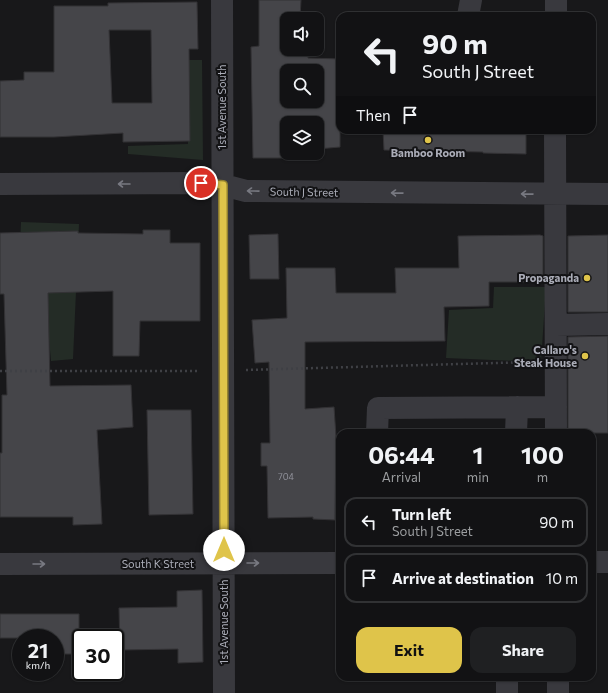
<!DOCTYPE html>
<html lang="en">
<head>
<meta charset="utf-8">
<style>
  :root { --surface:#121214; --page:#1f2022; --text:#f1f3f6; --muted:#9c9ea0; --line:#313234; --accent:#dfc44a }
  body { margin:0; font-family:Commissioner,sans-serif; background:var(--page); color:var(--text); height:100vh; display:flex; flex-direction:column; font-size:15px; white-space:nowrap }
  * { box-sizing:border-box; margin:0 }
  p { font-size:13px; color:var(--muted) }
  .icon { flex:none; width:22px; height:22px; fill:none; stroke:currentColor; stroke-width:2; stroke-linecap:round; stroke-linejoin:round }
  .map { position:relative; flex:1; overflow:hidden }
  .drawer { position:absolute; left:336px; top:429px; width:260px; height:252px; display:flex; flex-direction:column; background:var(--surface); border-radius:12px; box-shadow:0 1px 3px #0004,0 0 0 1px var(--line) }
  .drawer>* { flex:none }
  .top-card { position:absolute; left:336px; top:12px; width:260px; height:122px; border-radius:12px; box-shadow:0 1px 3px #0004,0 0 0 1px var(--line); background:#121214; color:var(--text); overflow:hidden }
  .fabs { position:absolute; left:280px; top:12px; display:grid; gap:8px }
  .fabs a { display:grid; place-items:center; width:44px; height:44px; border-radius:8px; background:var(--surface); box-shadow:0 1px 3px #0004,0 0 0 1px var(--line); font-size:20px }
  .speed { position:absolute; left:12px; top:629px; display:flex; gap:8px; font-size:20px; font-weight:700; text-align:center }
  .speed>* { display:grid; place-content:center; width:52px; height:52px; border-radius:50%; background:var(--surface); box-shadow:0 1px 3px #0004,0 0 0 1px var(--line); line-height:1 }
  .speed small { font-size:10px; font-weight:400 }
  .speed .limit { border:2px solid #111; border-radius:6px; background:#fff; color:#111 }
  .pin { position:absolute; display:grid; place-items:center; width:34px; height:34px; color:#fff; margin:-17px; border:2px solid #fff; border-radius:50%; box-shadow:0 1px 4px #0007 }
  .me { position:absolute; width:44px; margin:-22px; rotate:0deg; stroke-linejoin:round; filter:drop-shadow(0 0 3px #0008) }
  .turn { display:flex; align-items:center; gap:14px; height:84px; padding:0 20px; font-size:18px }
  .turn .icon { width:52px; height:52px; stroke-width:2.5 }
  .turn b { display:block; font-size:28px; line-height:34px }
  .then { display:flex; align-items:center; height:38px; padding:0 20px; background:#0003; gap:8px; font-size:15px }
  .eta { display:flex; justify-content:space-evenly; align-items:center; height:68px; text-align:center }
  .eta b { font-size:24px; font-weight:700; line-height:28px }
  .action { display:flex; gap:8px; margin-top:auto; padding:8px 20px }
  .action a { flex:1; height:46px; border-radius:12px; background:var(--accent); color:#111; font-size:16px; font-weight:700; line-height:46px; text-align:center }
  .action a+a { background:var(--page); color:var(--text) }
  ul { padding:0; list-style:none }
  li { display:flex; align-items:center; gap:12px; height:50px; margin:0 8px 6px; padding:0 12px; border:2px solid var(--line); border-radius:12px }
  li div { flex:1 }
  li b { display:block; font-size:15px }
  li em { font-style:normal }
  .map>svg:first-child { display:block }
  .green { fill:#242c26 }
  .building { fill:#454549; stroke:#333235; fill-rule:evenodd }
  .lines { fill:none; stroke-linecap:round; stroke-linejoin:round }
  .path { stroke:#3f4045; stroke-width:2.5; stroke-dasharray:2 3; stroke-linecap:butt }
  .minor { stroke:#39393e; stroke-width:22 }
  .oneway { stroke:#787981 }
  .route-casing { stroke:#917f30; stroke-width:10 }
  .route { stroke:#dfc44a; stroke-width:7 }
  .poi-dot { fill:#dfc44a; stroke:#131315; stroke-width:1.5 }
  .labels { text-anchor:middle; stroke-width:4; stroke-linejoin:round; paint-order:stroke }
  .number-label { font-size:9px; fill:#92939c }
  .street-label { font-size:11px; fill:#abadb8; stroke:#131315 }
  .poi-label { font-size:11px; font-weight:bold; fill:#abadb8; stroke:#131315; text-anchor:end }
</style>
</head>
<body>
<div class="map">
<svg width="608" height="693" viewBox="0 0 608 693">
  <rect width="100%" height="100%" fill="#18181a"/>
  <path class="green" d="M 188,60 L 202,60 L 203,160 L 128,154 L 128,146 L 188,144 Z
    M 21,222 L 79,224 L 73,359 L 51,361 L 47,318 L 17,318 Z
    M 494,287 L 546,287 L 541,362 L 446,358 L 449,310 L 493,308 Z"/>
  <path class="building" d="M 259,0 L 301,0 L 300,19 L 287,19 L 287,49 L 308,49 L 308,58 L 340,59 L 340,147 L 317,149 L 317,123 L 287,123 L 287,153 L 309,153 L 309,158 L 253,158 L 251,47 L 259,46 ZM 287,71 L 317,71 L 317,101 L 287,101 Z
    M 197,2 L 198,49 L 189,49 L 190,141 L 123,142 L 123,133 L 54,137 L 0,137 L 0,81 L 24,80 L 24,72 L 54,72 L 54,6 L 108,6 L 108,3 ZM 109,30 L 151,30 L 152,103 L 112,103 Z
    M 383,130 L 526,130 L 526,154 L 483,153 L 483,152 L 384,150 Z
    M 143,230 L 170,230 L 170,243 L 200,243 L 200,321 L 140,321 L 139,356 L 113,356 L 113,291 L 48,293 L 50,386 L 131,385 L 133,427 L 97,430 L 102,524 L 73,525 L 73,517 L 0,517 L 0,453 L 2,453 L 2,395 L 7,395 L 4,294 L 0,294 L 0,233 L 78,231 L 78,233 L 143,234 Z
    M 278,234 L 279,279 L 250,279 L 249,235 Z
    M 540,235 L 543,236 L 543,282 L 489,282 L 489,306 L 444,307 L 445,341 L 305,342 L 305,409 L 334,407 L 336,437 L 335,520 L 313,519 L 313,517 L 268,518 L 267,466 L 261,466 L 261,443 L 270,443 L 269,362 L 255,363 L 252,320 L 287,318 L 286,268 L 335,268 L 336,293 L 396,293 L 395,268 L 459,268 L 458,236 Z
    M 608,235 L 608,312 L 568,312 L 568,236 Z
    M 608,336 L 608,433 L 568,433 L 568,337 Z
    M 147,410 L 191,410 L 193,514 L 149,515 Z
    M 202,590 L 203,662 L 178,663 L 178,649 L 120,650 L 119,608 L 177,607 L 177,591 Z
    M 0,614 L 79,614 L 79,654 L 55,654 L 55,638 L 0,638 Z"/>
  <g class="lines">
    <path class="path" d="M 246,370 L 531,362
      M 0,371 L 199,371"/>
    <path class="minor" d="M 222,0 L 224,693
      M 468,16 L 471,0
      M 556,16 L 556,0
      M 555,130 L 556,433
      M 0,184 L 201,183 L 223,185 L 246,191 L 608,194
      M 556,325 L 608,324
      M 377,433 L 378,408 L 556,407
      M 516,433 L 517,407
      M 592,562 L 608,562
      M 0,564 L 340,563
      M 558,677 L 558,693
      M 507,693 L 507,677"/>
  </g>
  <defs><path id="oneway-shaft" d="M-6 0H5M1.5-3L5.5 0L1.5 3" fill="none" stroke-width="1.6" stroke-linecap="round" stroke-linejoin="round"/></defs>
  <g class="oneway">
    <use href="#oneway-shaft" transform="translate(124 184) rotate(180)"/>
    <use href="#oneway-shaft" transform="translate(253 191) rotate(-179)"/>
    <use href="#oneway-shaft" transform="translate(397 193) rotate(-179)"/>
    <use href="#oneway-shaft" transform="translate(527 194) rotate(-179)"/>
    <use href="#oneway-shaft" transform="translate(253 563)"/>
    <use href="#oneway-shaft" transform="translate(39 564)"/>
  </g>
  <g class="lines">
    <defs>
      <path id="route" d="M 201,183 L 223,185 L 224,550"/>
    </defs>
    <use href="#route" class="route-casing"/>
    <use href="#route" class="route"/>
  </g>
  <g class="poi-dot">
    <circle cx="428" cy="140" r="4"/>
    <circle cx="587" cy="278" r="4"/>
    <circle cx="585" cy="356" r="4"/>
  </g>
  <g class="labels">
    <g class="number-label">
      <text x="286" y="480">704</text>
    </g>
    <g class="street-label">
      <text transform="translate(222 107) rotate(-90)" y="4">1st Avenue South</text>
      <text transform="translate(304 192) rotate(1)" y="4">South J Street</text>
      <text x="158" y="568">South K Street</text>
      <text transform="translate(224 622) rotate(-90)" y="4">1st Avenue South</text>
    </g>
    <g class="poi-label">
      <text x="428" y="157" text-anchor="middle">Bamboo Room</text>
      <text x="579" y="282">Propaganda</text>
      <text x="577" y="354">Callaro's<tspan x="577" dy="13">Steak House</tspan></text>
    </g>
  </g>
</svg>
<div class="fabs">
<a><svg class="icon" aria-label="sound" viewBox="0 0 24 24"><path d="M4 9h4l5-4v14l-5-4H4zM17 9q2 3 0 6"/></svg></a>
<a><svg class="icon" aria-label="search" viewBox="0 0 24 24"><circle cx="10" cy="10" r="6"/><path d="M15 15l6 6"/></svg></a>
<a><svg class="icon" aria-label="layers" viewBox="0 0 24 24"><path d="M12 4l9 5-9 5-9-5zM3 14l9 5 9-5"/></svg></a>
</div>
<div class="speed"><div>21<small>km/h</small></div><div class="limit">30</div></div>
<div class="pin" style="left:201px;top:183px;background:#d93025"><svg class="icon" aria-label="arrive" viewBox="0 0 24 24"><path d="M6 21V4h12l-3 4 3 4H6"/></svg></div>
<svg class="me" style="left:224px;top:550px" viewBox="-20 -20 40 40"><circle r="19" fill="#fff"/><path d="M0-13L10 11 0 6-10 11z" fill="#dfc44a"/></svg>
<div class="top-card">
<div class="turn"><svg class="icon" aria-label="left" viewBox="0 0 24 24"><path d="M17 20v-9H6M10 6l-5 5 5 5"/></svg><div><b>90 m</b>South J Street</div></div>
<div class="then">Then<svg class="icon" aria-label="arrive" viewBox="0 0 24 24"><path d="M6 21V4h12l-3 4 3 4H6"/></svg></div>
</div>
<section class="drawer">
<div class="eta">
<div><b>06:44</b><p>Arrival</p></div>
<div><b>1</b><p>min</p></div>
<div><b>100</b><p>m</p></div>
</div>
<ul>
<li><svg class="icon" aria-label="left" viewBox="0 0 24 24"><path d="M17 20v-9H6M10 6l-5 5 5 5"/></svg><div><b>Turn left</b><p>South J Street</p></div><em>90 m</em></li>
<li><svg class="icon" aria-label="arrive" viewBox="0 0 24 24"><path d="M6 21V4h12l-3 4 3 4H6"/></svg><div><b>Arrive at destination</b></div><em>10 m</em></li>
</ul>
<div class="action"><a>Exit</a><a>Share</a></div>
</section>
</div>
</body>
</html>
